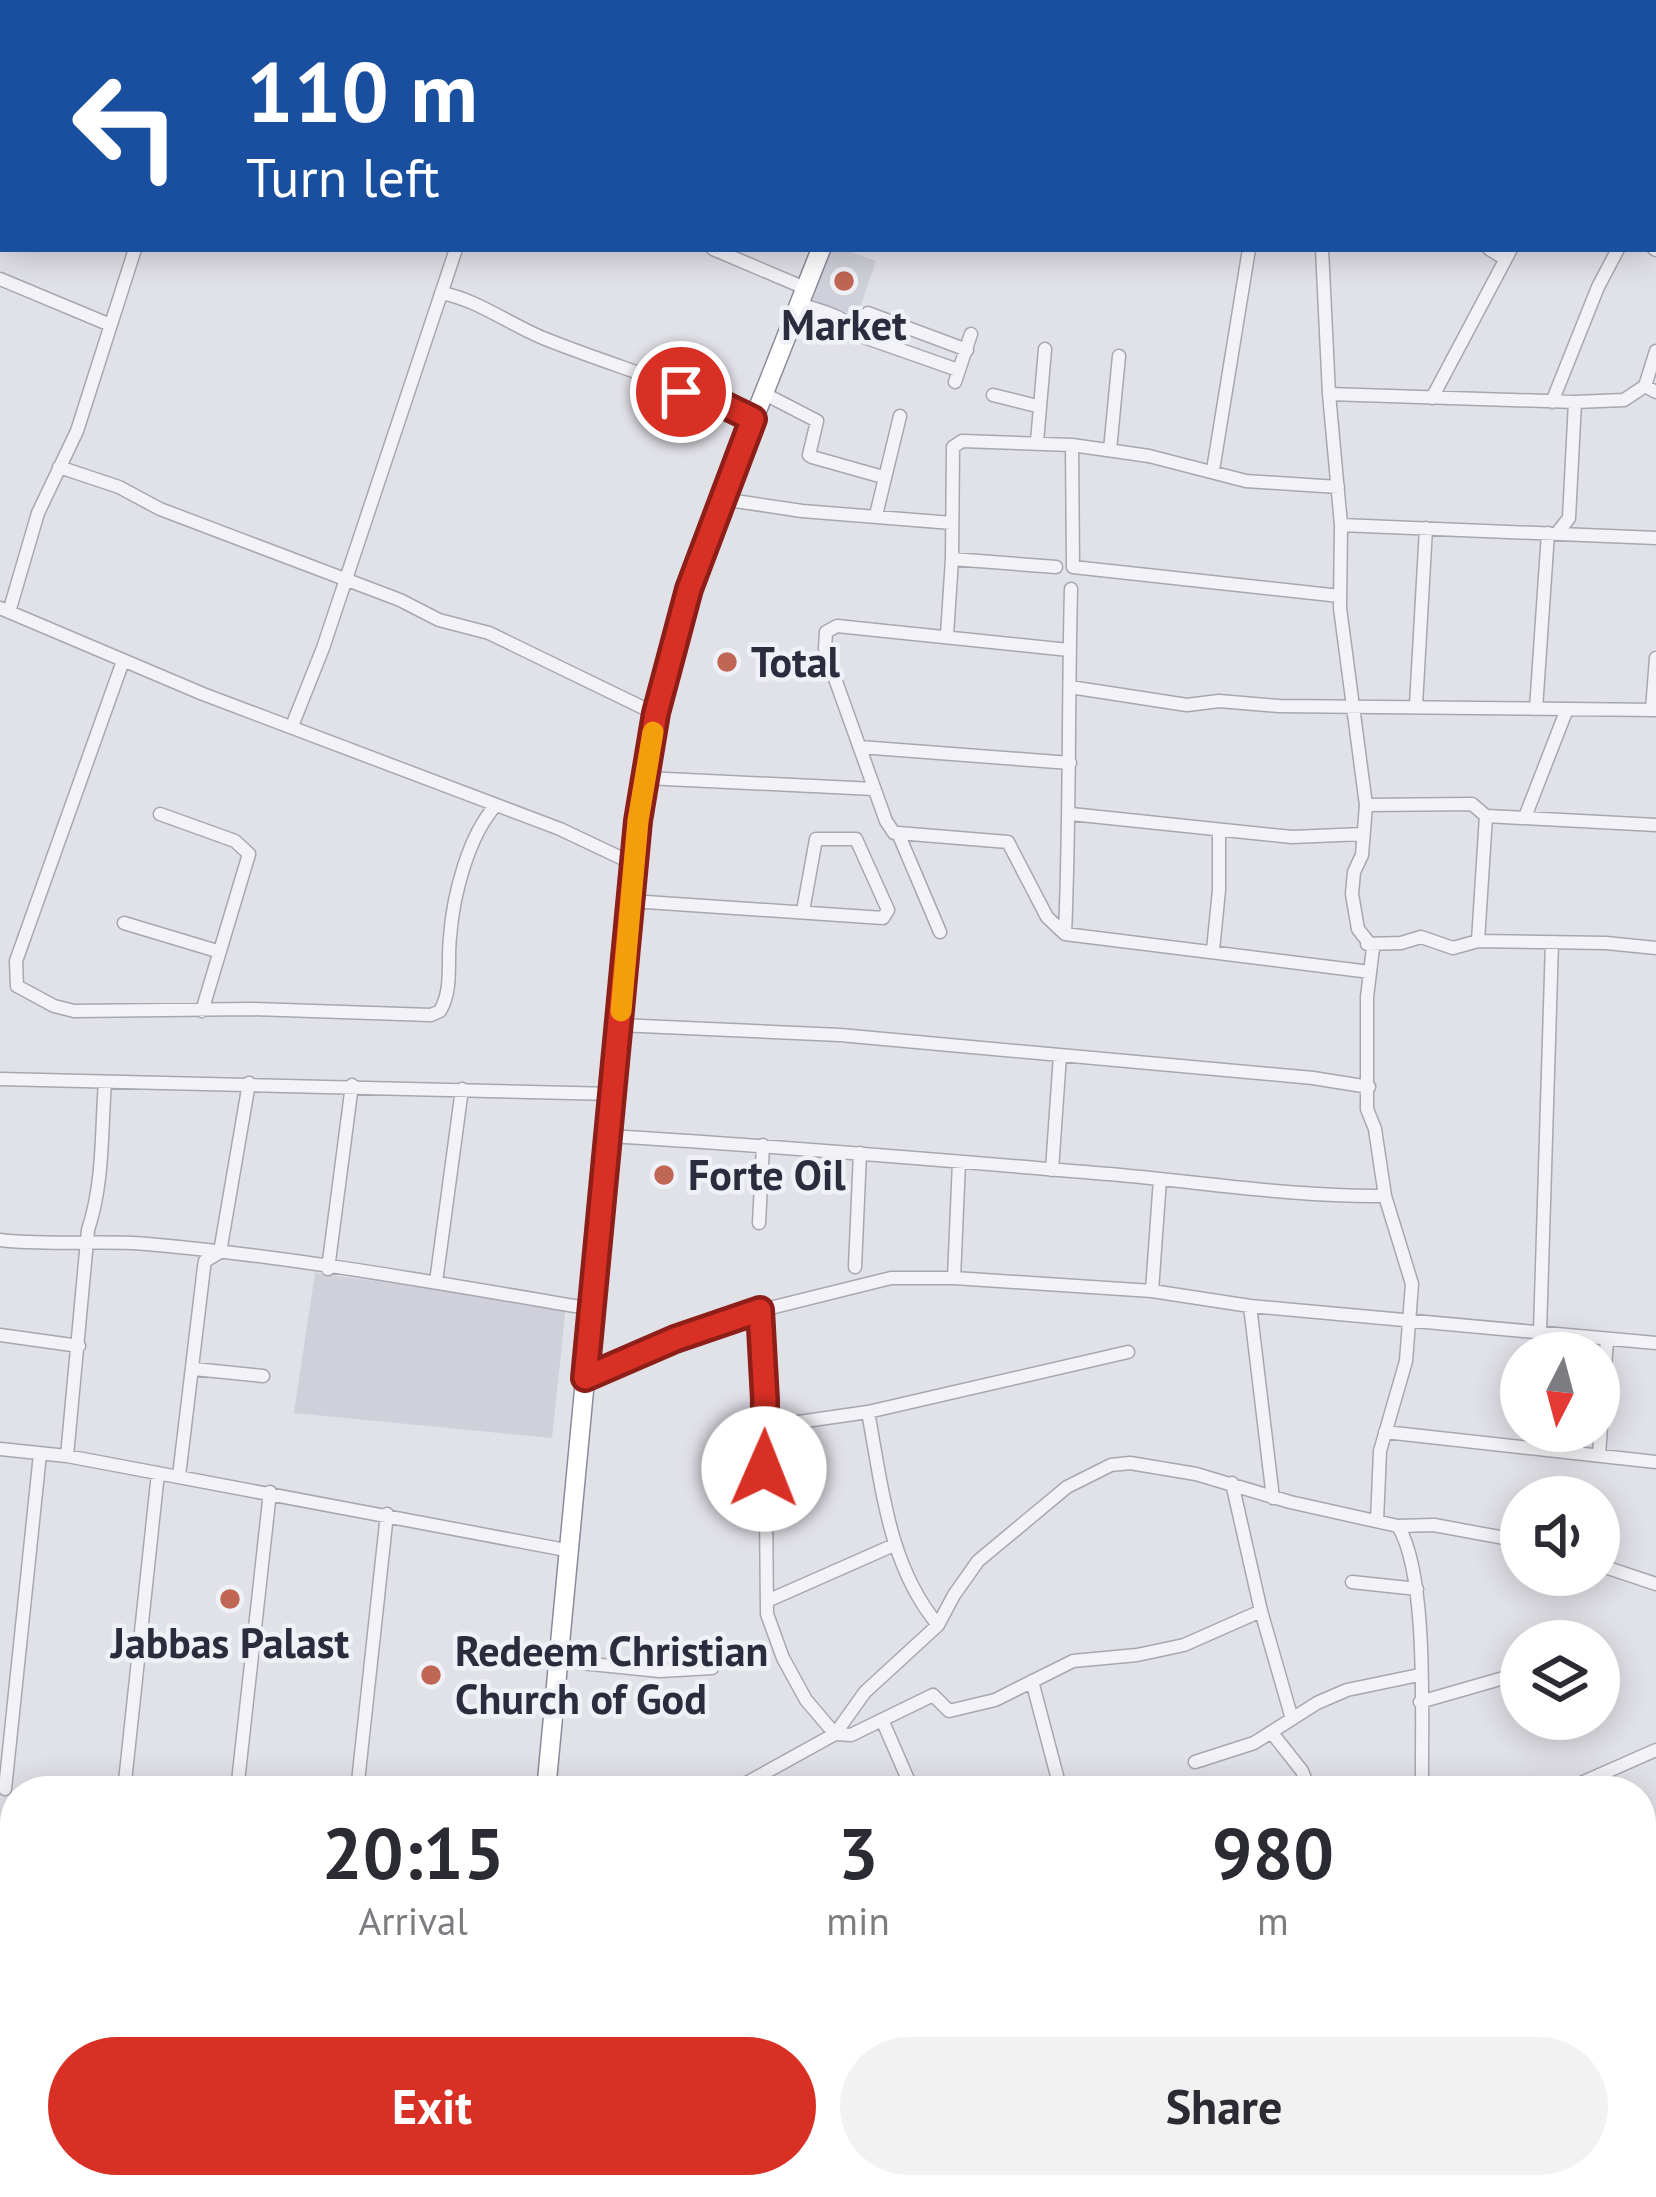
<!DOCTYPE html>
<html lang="en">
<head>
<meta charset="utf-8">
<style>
  :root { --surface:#fff; --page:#f2f2f3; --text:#2b2b33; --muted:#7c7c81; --accent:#d93025 }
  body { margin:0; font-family:"PT Sans",sans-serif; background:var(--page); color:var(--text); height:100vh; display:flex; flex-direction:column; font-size:45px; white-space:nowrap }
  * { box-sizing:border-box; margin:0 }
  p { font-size:39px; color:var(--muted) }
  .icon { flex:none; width:66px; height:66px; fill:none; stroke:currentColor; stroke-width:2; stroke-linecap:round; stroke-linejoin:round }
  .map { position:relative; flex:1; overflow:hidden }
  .details { position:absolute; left:0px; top:1776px; width:1656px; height:423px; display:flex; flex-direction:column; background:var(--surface); border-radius:48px 48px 0 0; box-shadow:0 6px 30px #0003 }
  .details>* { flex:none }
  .guide { position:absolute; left:0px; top:0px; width:1656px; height:252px; box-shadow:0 6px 30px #0003; background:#1a4fa0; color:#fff; overflow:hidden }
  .needle { width:78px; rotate:186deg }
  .tools { position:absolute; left:1500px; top:1332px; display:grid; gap:24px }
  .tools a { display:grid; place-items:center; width:120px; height:120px; border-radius:50%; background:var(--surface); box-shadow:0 6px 30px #0003; font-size:60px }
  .pin { position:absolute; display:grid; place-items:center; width:102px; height:102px; color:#fff; margin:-51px; border:6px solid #fff; border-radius:50%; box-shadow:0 3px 12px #0007 }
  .me { position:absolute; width:132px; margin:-66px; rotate:1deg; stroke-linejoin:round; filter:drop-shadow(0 0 9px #0008) }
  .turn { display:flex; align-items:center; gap:42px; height:252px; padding:0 48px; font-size:54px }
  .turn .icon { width:156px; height:156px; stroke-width:2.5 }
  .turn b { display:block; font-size:84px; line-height:102px }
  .eta { display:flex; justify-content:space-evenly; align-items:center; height:204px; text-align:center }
  .eta b { font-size:72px; font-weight:700; line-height:84px }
  .primary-button { display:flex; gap:24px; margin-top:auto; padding:24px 48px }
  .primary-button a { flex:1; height:138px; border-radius:72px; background:var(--accent); color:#fff; font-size:48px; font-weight:700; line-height:138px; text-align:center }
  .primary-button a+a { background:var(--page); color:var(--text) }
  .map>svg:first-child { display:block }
  .built { fill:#cfd0d9 }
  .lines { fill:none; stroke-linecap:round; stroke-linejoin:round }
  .minor-casing { stroke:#a7a7b2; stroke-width:15 }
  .highway-casing { stroke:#8a8b9d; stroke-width:21 }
  .minor { stroke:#f3f3f7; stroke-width:12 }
  .highway { stroke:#fff; stroke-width:18 }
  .route-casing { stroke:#8d1f18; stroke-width:30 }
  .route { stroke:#d93025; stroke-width:21 }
  .slow { stroke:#f59e0b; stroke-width:21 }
  .poi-dot { fill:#bf6654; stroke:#f0f1f6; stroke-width:4.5 }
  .labels { text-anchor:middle; stroke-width:9; stroke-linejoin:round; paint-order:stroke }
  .poi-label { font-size:42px; font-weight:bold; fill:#2b2c3e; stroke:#f0f1f6; text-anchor:start }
</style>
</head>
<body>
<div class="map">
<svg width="1656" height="2197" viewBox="0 0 1656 2197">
  <rect width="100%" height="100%" fill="#e1e1e8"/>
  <path class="built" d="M 830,249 L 851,249 L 851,252 L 876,261 L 857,316 L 812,300 Z
    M 315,1273 L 566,1306 L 552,1438 L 294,1413 Z
    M 294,2184 L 425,2184 L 420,2197 L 285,2197 Z"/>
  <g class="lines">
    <defs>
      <path id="minor" d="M 131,0 L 138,3
        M 1186,0 L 1220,3
        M 1303,0 L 1303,3
        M 1480,0 L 1485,3
        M 1165,3 L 1165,0
        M 1653,11 L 1656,7
        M 1653,169 L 1656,170
        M 1653,189 L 1656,184
        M 1653,248 L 1656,250
        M 713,249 L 805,288
        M 1322,249 L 1329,394 L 1341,525 L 1340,608 L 1366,805 L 1362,855 L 1354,872 L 1352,894 L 1358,929 L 1373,948 L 1367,997 L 1367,1109 L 1375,1129 L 1385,1196 L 1412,1284 L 1406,1361 L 1380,1451 L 1377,1521
        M 1489,249 L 1505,259
        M 0,279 L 108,324
        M 441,293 C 476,299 509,324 543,338 C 612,366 687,386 753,419
        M 799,304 C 821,311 847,316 861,336 L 958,370
        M 855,327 L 868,313 L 967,350
        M 1656,351 L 1645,386 L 1656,392
        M 955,382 L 971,334
        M 763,393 L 817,421 L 809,455 L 812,457 L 883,477
        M 1329,394 L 1575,402 L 1569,518 L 1558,532
        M 993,395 L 1037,406
        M 1432,398 L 1511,249
        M 1552,402 L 1598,287 L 1618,249
        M 1575,402 L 1624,400 L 1645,386
        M 1037,442 L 1045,349
        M 1072,445 L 1073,567 L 1340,596
        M 1110,450 L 1119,356
        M 59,467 L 119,487 L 160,509 L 400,600 L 439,620 L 489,633 L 656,714
        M 1213,470 L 1249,249
        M 722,499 L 802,511 L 952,523
        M 876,515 L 900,416
        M 1341,525 L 1656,538
        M 952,559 L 1056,567
        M 0,608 L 203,694 L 560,829 L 634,864
        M 9,612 L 38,513 L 77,431 L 135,249
        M 947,635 L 952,559 L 953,447 L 962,441 L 1072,445 L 1149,456 L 1246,481 L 1338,487
        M 123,661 L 16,961 L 17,986 L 54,1006 L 74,1011 L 252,1009 L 431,1015 L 440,1011 C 453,989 447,963 450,937 C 453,896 468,836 496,805
        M 1070,687 L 1187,705 L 1219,701 L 1279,706 L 1656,710
        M 1416,705 L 1426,528
        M 1536,709 L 1548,533
        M 1652,710 L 1656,658
        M 292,726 L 323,648 L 456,249
        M 860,747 L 1070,763
        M 646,778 L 874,789
        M 1366,805 L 1472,804 L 1486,816 L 1656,825
        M 160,814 L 235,841 L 249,854 L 202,1011
        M 1071,814 L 1292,837 L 1363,834
        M 1525,817 L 1567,709
        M 898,833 L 1008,842 L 1047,917 L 1065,934 L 1370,972
        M 631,901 L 883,918 L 888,910 L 856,839 L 816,839 L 803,911
        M 124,923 L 217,951
        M 940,932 L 898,833 L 894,833 L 886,821 L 833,673 L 825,648 L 826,632 L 837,626 L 1069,650
        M 1065,934 C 1070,819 1068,704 1071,589
        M 1478,941 L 1486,816
        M 1367,944 L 1401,943 L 1421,937 L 1453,948 L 1478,941 L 1606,943 L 1656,948
        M 1213,950 L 1219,890 L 1219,831
        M 619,1025 L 840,1035 L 1313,1078 L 1369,1087
        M 0,1079 L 614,1094
        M 609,1136 C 780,1146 950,1161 1120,1175 C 1209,1183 1295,1197 1385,1196
        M 1052,1170 L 1060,1055
        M 759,1223 L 763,1145
        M 0,1240 C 49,1246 98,1240 147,1244 C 296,1257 444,1284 592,1309
        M 855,1267 L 860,1153
        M 328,1269 L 352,1085
        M 954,1278 L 959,1162
        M 436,1282 L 462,1089
        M 1152,1291 L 1160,1179
        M 1250,1306 L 1273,1498
        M 760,1310 L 765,1400 L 767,1614 L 783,1658 L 806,1700 L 835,1734 L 851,1735 L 933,1695 L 949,1711 L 995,1700 L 1073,1661 L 1137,1655 L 1184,1645 L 1261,1611
        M 1540,1332 L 1552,942
        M 0,1335 L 79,1346
        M 194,1369 L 263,1376
        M 585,1378 L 730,1318 L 891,1278 L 954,1278 L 1152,1291 L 1250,1306 L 1656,1343
        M 868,1412 C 882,1486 888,1565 938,1625
        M 764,1427 L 868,1412 L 1128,1352
        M 1385,1432 L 1656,1462
        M 0,1449 L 67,1456 L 571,1551
        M 1599,1455 L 1607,1339
        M 67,1456 L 88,1230 C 104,1181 101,1133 105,1082
        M 179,1476 L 204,1267 L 205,1261 L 220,1252 L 249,1083
        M 1232,1483 L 1261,1611 L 1292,1719
        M 1398,1526 C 1429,1576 1421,1727 1422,1791
        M 1599,1565 L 1656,1584
        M 1352,1582 L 1417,1589
        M 767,1601 L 894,1545
        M 561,1661 L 660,1671 L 712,1668
        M 1032,1681 L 1061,1791
        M 1420,1702 L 1521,1673
        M 883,1722 L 913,1791
        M 1272,1733 L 1302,1771 L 1310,1791
        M 1195,1762 L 1254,1743 L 1317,1703 L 1347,1690 L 1419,1675
        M 5,1789 L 40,1454
        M 124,1791 L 158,1473
        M 237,1791 L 270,1492
        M 357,1791 L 387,1514
        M 732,1791 L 835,1734 L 865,1692 L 938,1625 L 954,1595 L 978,1561 L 1067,1487 L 1111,1465 L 1130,1463 L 1196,1474 L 1290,1502 L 1398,1526 L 1434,1525 L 1521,1541
        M 1563,1791 L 1656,1750
        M 0,1838 L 15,1854
        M 1641,1899 L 1656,1894
        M 0,2003 L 15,2021
        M 771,2184 L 786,2197
        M 1023,2184 L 1033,2197
        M 1294,2184 L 1355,2196 L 1435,2185 L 1535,2197
        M 276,2197 L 286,2184
        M 447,2197 L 452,2184
        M 744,2197 L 747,2192
        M 1190,2197 L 1196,2184"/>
      <path id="highway" d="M 922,3 L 923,0
        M 546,1791 L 638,821 L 673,639 L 722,499 L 821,249
        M 560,2184 L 569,2197"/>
    </defs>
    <use href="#minor" class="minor-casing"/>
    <use href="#highway" class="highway-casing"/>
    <use href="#minor" class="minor"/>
    <use href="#highway" class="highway"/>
  </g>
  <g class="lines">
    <defs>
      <path id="route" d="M 681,392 L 720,403 L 753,419 L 689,589 L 656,713 L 638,821 L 585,1378 L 675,1339 L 760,1310 L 765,1400 L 764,1469"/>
    </defs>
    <use href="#route" class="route-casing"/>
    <use href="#route" class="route"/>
    <path class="slow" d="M 621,1011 L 638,821 L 653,732"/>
  </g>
  <g class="poi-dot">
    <circle cx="844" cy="281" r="12"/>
    <circle cx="727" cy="662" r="12"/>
    <circle cx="664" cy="1175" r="12"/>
    <circle cx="230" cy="1599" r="12"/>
    <circle cx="431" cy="1675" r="12"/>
  </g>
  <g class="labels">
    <g class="poi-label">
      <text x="844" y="340" text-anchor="middle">Market</text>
      <text x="751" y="677">Total</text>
      <text x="688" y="1190">Forte Oil</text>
      <text x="230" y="1658" text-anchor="middle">Jabbas Palast</text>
      <text x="455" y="1666">Redeem Christian<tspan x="455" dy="48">Church of God</tspan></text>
    </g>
  </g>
</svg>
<div class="tools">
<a><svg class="needle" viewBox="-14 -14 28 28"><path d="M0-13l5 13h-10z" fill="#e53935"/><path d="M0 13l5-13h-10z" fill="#7c7c81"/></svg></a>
<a><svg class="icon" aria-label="sound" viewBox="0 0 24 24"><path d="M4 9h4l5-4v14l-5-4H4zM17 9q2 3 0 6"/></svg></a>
<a><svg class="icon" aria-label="layers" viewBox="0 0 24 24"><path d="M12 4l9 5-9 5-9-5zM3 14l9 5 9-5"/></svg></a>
</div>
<div class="pin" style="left:681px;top:392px;background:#d93025"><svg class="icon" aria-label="arrive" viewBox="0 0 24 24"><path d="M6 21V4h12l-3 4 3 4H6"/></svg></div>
<svg class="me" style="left:764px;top:1469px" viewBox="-20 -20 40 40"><circle r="19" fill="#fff"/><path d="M0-13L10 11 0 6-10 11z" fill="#d93025"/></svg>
<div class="guide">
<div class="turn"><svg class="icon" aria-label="left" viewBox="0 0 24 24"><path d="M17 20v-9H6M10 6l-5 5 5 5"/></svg><div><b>110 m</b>Turn left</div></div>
</div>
<section class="details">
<div class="eta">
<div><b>20:15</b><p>Arrival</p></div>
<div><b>3</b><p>min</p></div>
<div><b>980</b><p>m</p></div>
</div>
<div class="primary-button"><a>Exit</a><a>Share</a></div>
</section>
</div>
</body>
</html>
